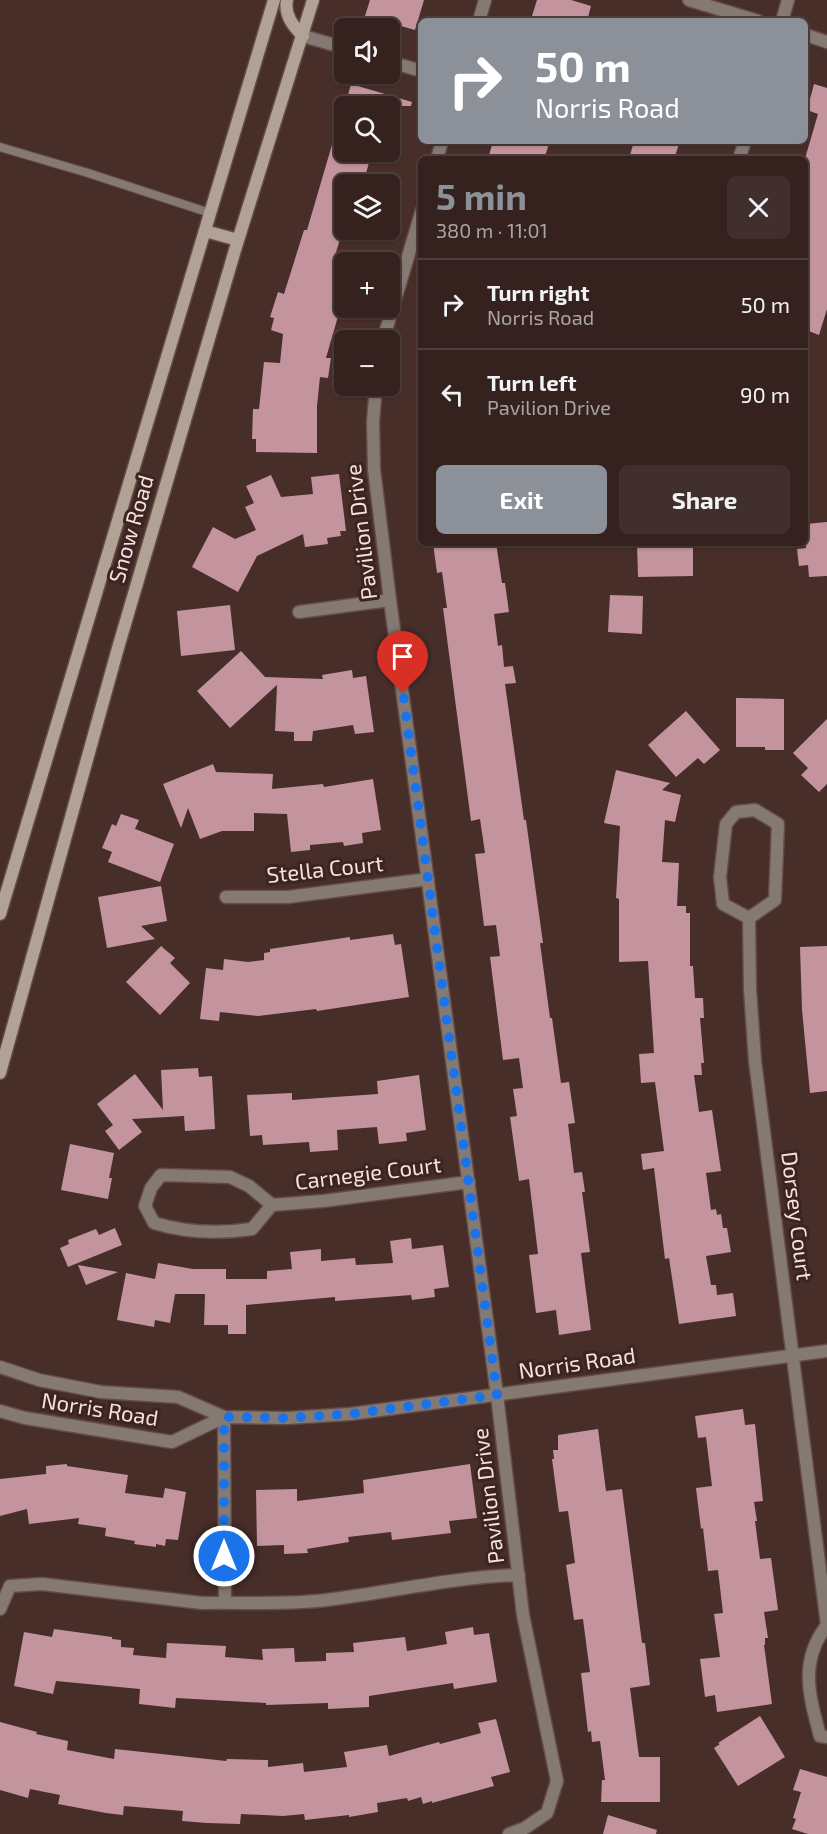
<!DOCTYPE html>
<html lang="en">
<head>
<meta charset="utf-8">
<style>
  :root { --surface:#35221f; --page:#402f2c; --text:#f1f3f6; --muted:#aaa4a4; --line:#4f3f3d; --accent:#8c9099 }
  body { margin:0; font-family:"Exo 2",sans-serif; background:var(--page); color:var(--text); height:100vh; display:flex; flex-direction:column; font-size:22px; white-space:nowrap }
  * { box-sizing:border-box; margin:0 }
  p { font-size:20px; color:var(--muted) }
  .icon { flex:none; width:33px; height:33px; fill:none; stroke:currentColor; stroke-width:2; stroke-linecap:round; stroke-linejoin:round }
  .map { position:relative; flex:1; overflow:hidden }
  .sheet { position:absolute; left:418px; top:156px; width:390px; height:390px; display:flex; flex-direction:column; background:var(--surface); border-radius:9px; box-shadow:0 2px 4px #0004,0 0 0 2px var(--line) }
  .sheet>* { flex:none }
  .guide { position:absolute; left:418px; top:18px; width:390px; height:126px; border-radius:9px; box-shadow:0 2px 4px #0004,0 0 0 2px var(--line); background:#8c9099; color:#fff; overflow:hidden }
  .buttons { position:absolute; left:334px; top:18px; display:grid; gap:12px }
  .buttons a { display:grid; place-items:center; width:66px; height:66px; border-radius:9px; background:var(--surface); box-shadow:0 2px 4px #0004,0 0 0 2px var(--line); font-size:30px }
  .pin { position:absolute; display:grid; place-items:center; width:51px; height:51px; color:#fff; margin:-62px -26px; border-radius:50% 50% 50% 0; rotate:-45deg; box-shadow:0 0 6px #0007 }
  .pin .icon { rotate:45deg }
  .me { position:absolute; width:66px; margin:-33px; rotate:0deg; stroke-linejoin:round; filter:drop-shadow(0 0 4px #0008) }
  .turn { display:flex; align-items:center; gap:21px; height:126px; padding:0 18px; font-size:27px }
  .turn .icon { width:78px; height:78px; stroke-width:2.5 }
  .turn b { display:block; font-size:42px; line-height:51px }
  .round { display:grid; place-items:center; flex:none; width:63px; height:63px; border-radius:9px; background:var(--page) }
  .headline { display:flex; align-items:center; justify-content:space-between; height:102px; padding:0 18px }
  h1 { font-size:36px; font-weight:700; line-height:45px; color:var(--accent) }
  .button { display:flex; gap:12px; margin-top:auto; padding:12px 18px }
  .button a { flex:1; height:69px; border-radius:9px; background:var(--accent); color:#fff; font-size:24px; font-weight:700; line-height:69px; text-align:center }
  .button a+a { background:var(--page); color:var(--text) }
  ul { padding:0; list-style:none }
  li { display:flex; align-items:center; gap:18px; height:90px; padding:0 18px; border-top:2px solid var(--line) }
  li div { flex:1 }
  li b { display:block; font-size:22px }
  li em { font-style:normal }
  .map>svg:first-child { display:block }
  .building { fill:#c3949e }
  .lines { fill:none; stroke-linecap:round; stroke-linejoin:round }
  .service-casing { stroke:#634b46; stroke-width:10 }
  .minor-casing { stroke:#634b46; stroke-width:15 }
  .tertiary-casing { stroke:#634b46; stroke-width:15 }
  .secondary-casing { stroke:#634b46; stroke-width:15 }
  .service { stroke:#857a73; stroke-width:8 }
  .minor { stroke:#857a73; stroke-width:12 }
  .tertiary { stroke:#857a73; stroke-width:12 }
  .secondary { stroke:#b2a195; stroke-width:12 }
  .route { stroke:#1a73e8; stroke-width:10; stroke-dasharray:0 18 }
  .labels { text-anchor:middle; stroke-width:6; stroke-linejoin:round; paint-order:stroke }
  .street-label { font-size:22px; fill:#f3e2df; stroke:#3c2420 }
</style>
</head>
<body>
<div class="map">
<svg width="827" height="1834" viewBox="0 0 827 1834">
  <rect width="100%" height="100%" fill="#472e29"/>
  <path class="building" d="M 370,0 L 424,0 L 415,30 L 365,16 Z
    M 537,0 L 571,0 L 591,6 L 587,21 L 548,21 L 532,16 Z
    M 351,84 L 412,102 L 411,106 L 345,106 Z
    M 814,84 L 827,88 L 827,309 L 819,335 L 806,330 L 806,155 L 818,114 L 807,110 Z
    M 341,114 L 345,115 L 345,152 L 372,152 L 363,184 L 345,184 L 345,223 L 333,262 L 337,264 L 336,269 L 345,272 L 345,292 L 326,358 L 331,358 L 328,378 L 320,377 L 317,406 L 317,453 L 256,452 L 256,439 L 252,439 L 253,409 L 259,409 L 264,362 L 280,363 L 283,334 L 271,330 L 274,318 L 270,317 L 278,292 L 284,294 L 304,230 L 307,230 Z
    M 493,141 L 550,141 L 544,159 L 488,159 Z
    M 634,141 L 680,141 L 674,159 L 629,159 Z
    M 339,474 L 346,531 L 340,531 L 341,536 L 327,538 L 328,544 L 305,547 L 303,534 L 257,556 L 238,592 L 192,567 L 213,527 L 235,539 L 256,530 L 245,507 L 254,503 L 246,486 L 271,475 L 281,497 L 313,494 L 311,477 Z
    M 827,522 L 827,576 L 809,577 L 808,565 L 799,566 L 797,549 L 806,548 L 806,524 Z
    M 433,543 L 496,543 L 502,583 L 505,583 L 509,612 L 494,614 L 498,646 L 502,645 L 504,667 L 513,666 L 516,683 L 505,684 L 524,820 L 526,820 L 543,943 L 540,943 L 550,1018 L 552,1018 L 561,1083 L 569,1082 L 575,1123 L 568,1124 L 574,1173 L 582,1172 L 585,1192 L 582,1192 L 590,1252 L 581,1253 L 591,1330 L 559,1335 L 556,1310 L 536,1313 L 529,1255 L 538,1254 L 529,1179 L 519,1181 L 510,1117 L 517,1116 L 513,1089 L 523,1088 L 519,1058 L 503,1060 L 490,957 L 500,956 L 496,925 L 484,926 L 475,854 L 485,853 L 480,819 L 471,821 L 443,608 L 447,608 L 442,572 L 437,573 Z
    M 637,543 L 693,543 L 693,576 L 638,577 Z
    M 610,595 L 643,596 L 642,634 L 608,632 Z
    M 230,605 L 235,650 L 181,656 L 177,611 Z
    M 241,651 L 265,677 L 323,679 L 322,675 L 352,670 L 353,678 L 366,676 L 374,732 L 355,734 L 353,725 L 313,731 L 312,741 L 294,741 L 294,732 L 275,731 L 277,685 L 230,728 L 197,691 Z
    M 736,698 L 784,699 L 784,750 L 765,750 L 765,747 L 736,747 Z
    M 686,711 L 720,750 L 704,764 L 698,758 L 676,777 L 648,745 Z
    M 827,719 L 827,784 L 819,792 L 801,775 L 808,768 L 793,753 Z
    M 213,764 L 216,772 L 273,774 L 272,789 L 323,784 L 324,787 L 373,779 L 381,830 L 362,833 L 363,843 L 344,846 L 343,842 L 310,845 L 310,850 L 291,852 L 287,814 L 254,813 L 254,831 L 222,831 L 200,839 L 188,808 L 181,828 L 163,784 Z
    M 616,770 L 670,783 L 662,790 L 681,795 L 675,822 L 665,820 L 662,862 L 679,863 L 677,906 L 686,906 L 686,913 L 690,913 L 690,966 L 693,966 L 695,998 L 703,998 L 704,1018 L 700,1018 L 704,1063 L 701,1063 L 702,1075 L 694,1075 L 699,1112 L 712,1110 L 721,1171 L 706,1173 L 711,1210 L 716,1209 L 717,1215 L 721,1214 L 723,1228 L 727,1228 L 731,1252 L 706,1256 L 711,1285 L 716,1285 L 717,1295 L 733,1293 L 736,1316 L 679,1324 L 669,1258 L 665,1259 L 654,1168 L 643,1170 L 641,1154 L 664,1151 L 655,1082 L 641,1083 L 639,1054 L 654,1053 L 648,961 L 619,962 L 619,899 L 616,898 L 620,826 L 604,823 Z
    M 121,814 L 139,820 L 135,829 L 174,844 L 160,882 L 108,862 L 112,852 L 102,848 L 112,824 L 116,826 Z
    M 161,886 L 167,921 L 141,926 L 155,939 L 107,948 L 98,897 Z
    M 393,934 L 395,945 L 401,944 L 409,997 L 317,1011 L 316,1009 L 258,1016 L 220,1012 L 219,1021 L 200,1019 L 206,968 L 223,970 L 224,959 L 248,962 L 264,960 L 264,953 L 270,952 L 270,949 L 350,937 L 350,940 Z
    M 161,946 L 175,958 L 170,963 L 190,983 L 160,1015 L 126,982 Z
    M 827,946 L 827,1091 L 810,1093 L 802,1010 L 800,947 Z
    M 198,1068 L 199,1077 L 212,1076 L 215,1129 L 185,1131 L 184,1116 L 132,1119 L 142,1132 L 119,1150 L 105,1131 L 113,1125 L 97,1104 L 135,1074 L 163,1110 L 161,1070 Z
    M 419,1075 L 426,1130 L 406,1133 L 407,1141 L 379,1144 L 377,1127 L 337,1130 L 338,1150 L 310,1152 L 309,1142 L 263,1145 L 262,1135 L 250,1136 L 247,1095 L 292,1093 L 292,1100 L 378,1094 L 377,1081 Z
    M 70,1144 L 114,1153 L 109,1178 L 112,1178 L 108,1199 L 61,1190 Z
    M 115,1228 L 122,1245 L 68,1267 L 60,1248 L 69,1244 L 68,1240 L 96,1229 L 99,1235 Z
    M 411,1238 L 412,1249 L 443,1245 L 449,1287 L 434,1289 L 435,1297 L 412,1300 L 411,1295 L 335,1301 L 335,1297 L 246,1305 L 246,1334 L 228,1334 L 228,1325 L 204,1325 L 205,1294 L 175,1294 L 170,1323 L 155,1320 L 154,1327 L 117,1320 L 126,1273 L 155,1279 L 158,1263 L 193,1269 L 226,1269 L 226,1279 L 267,1279 L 267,1271 L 292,1269 L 290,1252 L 321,1249 L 321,1261 L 355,1258 L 356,1265 L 393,1263 L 390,1241 Z
    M 78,1265 L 118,1272 L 86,1285 Z
    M 743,1409 L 745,1425 L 755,1424 L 763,1501 L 754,1502 L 757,1521 L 755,1521 L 760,1559 L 771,1558 L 778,1610 L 764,1612 L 768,1638 L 765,1638 L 765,1645 L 764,1645 L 772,1704 L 717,1712 L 715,1695 L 705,1697 L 700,1659 L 720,1657 L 714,1614 L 723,1613 L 718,1570 L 708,1571 L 703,1528 L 701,1529 L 696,1488 L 712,1486 L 706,1437 L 698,1438 L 695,1416 Z
    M 598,1429 L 606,1491 L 622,1489 L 642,1643 L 645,1643 L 650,1685 L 630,1688 L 639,1757 L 660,1757 L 660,1802 L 601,1802 L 602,1780 L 605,1780 L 600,1741 L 592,1742 L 591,1731 L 588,1732 L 581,1673 L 590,1672 L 587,1650 L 583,1619 L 574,1620 L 566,1565 L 575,1563 L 568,1511 L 559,1512 L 552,1459 L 554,1459 L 553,1450 L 558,1450 L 558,1435 Z
    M 67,1464 L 67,1466 L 128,1475 L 125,1493 L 163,1498 L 165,1488 L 186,1492 L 178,1540 L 166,1539 L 165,1546 L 156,1544 L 156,1547 L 134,1544 L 135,1541 L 105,1536 L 106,1528 L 78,1524 L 79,1518 L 29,1524 L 27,1509 L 0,1516 L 0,1479 L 46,1474 L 46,1466 Z
    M 470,1464 L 477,1518 L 449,1521 L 451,1533 L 392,1540 L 391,1532 L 348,1537 L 349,1542 L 307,1549 L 308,1553 L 284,1554 L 284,1545 L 257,1546 L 256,1490 L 297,1489 L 297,1501 L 364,1493 L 363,1480 Z
    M 473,1627 L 474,1635 L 489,1633 L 497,1682 L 454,1689 L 453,1683 L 369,1696 L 369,1707 L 328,1709 L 328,1703 L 266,1705 L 266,1703 L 176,1698 L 175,1708 L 139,1704 L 140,1689 L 56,1681 L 53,1694 L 14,1686 L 24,1632 L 52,1637 L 54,1629 L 112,1637 L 112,1639 L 121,1640 L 121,1647 L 134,1648 L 133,1655 L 166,1658 L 167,1643 L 226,1646 L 225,1657 L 263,1660 L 262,1649 L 294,1648 L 295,1662 L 326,1661 L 326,1653 L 354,1652 L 353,1643 L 405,1637 L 407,1651 L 447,1644 L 445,1632 Z
    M 760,1716 L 785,1757 L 738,1786 L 714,1748 L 720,1744 L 718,1743 Z
    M 496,1719 L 510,1772 L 491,1777 L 494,1786 L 432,1803 L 432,1801 L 423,1804 L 421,1797 L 408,1801 L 407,1798 L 377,1803 L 378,1812 L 349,1817 L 349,1815 L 305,1820 L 304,1814 L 283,1816 L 241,1814 L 240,1824 L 207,1823 L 182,1821 L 183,1811 L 124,1806 L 123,1815 L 106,1813 L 58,1804 L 60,1795 L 30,1789 L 28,1798 L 0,1790 L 0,1722 L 37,1732 L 36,1734 L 68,1741 L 67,1750 L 114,1759 L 115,1749 L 226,1761 L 227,1759 L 268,1760 L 268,1767 L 303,1763 L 304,1772 L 347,1767 L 344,1752 L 387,1745 L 389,1756 L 439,1742 L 440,1744 L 481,1733 L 478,1723 Z
    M 800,1769 L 827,1777 L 827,1834 L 808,1834 L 792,1829 L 796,1819 L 793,1818 L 801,1792 L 793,1790 Z
    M 608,1815 L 657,1830 L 656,1834 L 603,1834 Z"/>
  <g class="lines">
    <defs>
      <path id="service" d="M 0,147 L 88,173 L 210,213"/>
      <path id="minor" d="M 689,0 L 758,21
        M 479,21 L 485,0
        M 782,21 L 788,0
        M 806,35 L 827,42
        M 303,36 L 345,48
        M 390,62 L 422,71
        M 437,159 L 442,141
        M 739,159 L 745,141
        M 383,340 L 422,210
        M 376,386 L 373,422 L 374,469 L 390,600 L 497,1395 L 523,1615 L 557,1781 L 547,1813 L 525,1828 L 509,1834
        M 299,612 L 390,600
        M 755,810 L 778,824 L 775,900 L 749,918 L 723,904 L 720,877 L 726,824 L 736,812 Z
        M 226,897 L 288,897 L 428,879
        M 749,918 L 750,989 L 755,1061 L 827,1625 C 799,1661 809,1695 820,1736 L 827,1737
        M 272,1205 L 252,1229 C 218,1234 187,1233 154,1223 L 145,1206 L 151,1188 L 161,1175 L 230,1177 L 249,1186 L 272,1205 L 323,1201 L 469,1182
        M 224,1417 L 225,1603
        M 0,1609 L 10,1586 L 42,1584 L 202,1603 C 241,1602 288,1605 326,1600 C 391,1592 454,1577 519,1575"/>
      <path id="tertiary" d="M 0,1367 L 39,1380 L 101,1392 L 178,1397 L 224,1417 L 287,1418 L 350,1414 L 827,1351
        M 0,1411 L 25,1418 L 172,1442 L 224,1417"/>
      <path id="secondary" d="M 287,0 C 284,15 293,26 303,36
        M 205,231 L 238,240
        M 0,914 L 274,0
        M 0,1073 L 118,648 L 235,250 L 313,0"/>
    </defs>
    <use href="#service" class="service-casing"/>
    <use href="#minor" class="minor-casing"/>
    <use href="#tertiary" class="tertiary-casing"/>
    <use href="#secondary" class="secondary-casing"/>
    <use href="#service" class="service"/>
    <use href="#minor" class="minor"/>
    <use href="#tertiary" class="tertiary"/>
    <use href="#secondary" class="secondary"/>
  </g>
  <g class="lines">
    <path class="route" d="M 224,1556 L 224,1417 L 287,1418 L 350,1414 L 497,1395 L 403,693"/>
  </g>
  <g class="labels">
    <g class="street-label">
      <text transform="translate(131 529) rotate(-74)" y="8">Snow Road</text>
      <text transform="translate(361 532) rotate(-97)" y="8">Pavilion Drive</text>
      <text transform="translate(325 869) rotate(-6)" y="8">Stella Court</text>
      <text transform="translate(368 1173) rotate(-7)" y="8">Carnegie Court</text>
      <text transform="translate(797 1216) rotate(83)" y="8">Dorsey Court</text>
      <text transform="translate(577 1363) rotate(-8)" y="8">Norris Road</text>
      <text transform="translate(100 1409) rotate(9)" y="8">Norris Road</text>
      <text transform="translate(488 1496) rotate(-97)" y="8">Pavilion Drive</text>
    </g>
  </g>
</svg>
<div class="buttons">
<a><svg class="icon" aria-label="sound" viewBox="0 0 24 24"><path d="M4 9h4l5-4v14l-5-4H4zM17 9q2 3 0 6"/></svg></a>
<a><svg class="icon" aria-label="search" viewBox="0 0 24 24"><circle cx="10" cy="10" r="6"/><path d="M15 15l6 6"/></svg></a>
<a><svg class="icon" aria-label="layers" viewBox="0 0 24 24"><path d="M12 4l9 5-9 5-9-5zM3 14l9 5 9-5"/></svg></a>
<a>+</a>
<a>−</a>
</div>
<div class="pin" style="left:403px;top:693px;background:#d93025"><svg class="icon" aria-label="arrive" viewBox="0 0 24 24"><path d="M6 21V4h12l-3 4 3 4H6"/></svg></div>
<svg class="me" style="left:224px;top:1556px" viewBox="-20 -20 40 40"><circle r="17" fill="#1a73e8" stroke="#fff" stroke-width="3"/><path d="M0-11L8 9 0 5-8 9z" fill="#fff"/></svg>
<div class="guide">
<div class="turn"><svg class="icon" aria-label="right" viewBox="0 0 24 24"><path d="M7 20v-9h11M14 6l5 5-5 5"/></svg><div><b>50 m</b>Norris Road</div></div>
</div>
<section class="sheet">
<div class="headline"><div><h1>5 min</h1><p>380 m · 11:01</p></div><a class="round"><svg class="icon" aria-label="close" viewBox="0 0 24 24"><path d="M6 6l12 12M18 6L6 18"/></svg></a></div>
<ul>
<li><svg class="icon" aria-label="right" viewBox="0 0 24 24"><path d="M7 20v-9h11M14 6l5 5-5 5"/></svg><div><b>Turn right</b><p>Norris Road</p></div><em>50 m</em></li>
<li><svg class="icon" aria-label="left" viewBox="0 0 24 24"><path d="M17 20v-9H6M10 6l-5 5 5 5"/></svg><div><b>Turn left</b><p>Pavilion Drive</p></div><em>90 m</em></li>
</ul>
<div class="button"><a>Exit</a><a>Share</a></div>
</section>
</div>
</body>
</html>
